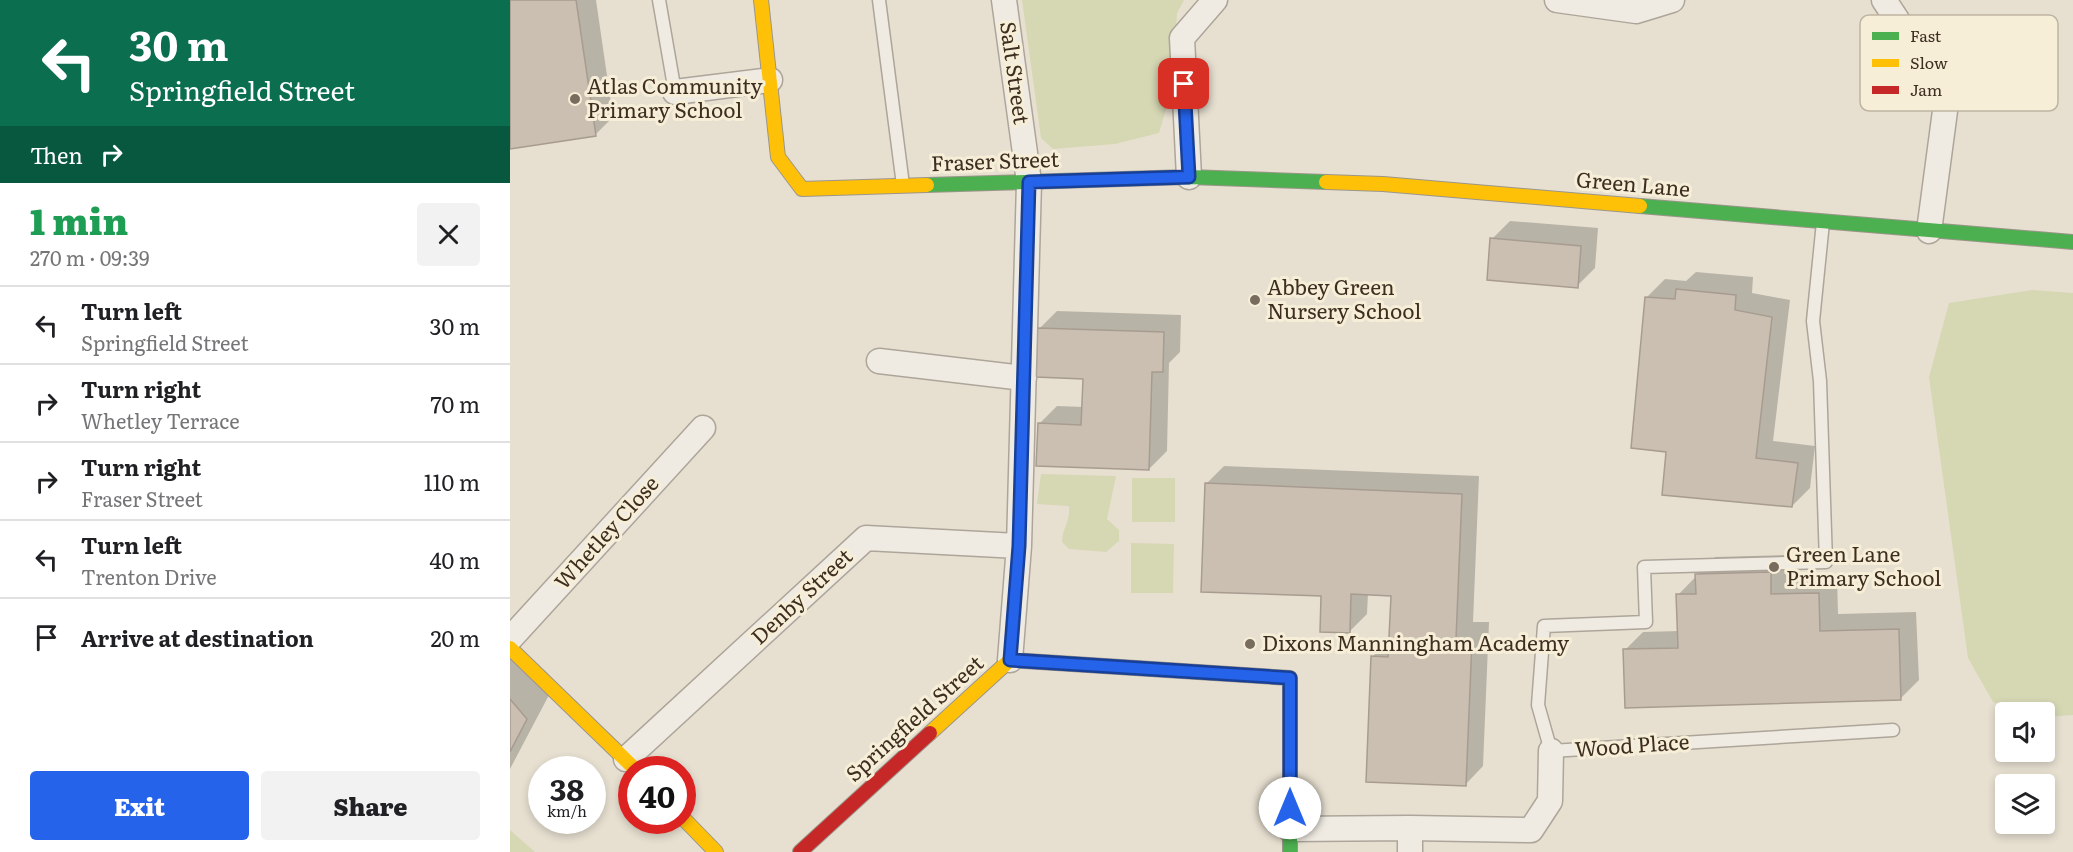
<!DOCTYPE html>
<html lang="en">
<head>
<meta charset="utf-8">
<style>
  :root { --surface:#fff; --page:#f2f2f2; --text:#202124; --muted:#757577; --line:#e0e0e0; --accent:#2563eb }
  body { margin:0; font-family:Literata,serif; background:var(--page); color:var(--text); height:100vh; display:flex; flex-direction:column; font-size:22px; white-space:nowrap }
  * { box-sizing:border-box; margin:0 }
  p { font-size:20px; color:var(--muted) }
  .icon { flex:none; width:33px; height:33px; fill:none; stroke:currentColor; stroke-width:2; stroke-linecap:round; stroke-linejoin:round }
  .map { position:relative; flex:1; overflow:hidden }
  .details { display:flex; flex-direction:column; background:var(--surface); width:510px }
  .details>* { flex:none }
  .hud { background:#0b6e4f; color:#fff; overflow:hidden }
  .tools { position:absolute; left:1485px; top:702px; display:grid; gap:12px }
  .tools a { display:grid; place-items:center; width:60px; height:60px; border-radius:6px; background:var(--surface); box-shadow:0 3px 9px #0003; font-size:30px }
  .speed { position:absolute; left:18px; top:756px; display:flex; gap:12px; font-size:30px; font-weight:700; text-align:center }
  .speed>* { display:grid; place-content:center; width:78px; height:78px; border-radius:50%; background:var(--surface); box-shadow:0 3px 9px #0003; line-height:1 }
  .speed small { font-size:15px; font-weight:400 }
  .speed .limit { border:9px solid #d22; background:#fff; color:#111 }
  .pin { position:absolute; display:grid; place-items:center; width:51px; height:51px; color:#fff; margin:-26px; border-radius:12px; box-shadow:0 3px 9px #0006 }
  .me { position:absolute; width:66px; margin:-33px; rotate:0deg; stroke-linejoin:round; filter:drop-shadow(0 0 4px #0008) }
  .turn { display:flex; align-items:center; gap:21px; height:126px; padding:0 30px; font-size:27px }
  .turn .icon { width:78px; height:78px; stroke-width:2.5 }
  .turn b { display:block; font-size:42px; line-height:51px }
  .then { display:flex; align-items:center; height:57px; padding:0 30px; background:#0003; gap:12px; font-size:22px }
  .round { display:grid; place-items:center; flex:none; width:63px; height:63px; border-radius:6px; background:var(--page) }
  .head { display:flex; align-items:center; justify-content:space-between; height:102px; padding:0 30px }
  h1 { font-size:36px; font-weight:800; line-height:45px; color:#1e9e55 }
  .cta { display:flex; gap:12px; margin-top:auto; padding:12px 30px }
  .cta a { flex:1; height:69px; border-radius:6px; background:var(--accent); color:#fff; font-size:24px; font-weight:800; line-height:69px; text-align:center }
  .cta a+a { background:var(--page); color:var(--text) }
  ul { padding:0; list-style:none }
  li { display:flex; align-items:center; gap:18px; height:78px; padding:0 30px; border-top:2px solid var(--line) }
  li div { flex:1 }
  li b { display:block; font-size:22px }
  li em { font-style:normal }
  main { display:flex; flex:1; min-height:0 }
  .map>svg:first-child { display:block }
  .green { fill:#d6d7b3 }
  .shadow { fill:#0003 }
  .building { fill:#cbbfb2; stroke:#a89c90; stroke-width:1.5 }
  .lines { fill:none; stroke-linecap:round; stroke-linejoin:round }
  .lane-casing { stroke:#ada599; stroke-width:15 }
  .street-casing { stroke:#ada599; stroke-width:27 }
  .fast-casing { stroke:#9c958a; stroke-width:16 }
  .slow-casing { stroke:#9c958a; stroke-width:16 }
  .jam-casing { stroke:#9c958a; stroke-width:16 }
  .lane { stroke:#efebe3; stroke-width:12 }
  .street { stroke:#efebe3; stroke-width:24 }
  .fast { stroke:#4caf50; stroke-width:14 }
  .slow { stroke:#ffc107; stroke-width:14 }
  .jam { stroke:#c62828; stroke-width:14 }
  .route-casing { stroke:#184099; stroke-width:15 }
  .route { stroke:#2563eb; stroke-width:10 }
  .poi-dot { fill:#786c5e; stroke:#f7eed8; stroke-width:2 }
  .labels { text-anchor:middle; stroke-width:6; stroke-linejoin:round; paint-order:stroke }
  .street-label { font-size:21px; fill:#3d2e20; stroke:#f7eed8 }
  .poi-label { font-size:21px; fill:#3d2e20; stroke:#f7eed8; text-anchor:start }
  .key { fill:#f7eed8; stroke:#bfb4a1; stroke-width:1.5 }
  .key-label { font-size:16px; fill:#3d2e20 }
</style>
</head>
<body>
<main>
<section class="details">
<div class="hud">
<div class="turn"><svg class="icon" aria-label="left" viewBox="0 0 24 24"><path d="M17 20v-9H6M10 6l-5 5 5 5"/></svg><div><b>30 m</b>Springfield Street</div></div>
<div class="then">Then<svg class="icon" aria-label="right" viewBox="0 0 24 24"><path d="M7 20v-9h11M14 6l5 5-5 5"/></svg></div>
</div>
<div class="head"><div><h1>1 min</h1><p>270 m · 09:39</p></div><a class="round"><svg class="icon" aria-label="close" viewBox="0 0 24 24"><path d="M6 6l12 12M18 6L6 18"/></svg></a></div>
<ul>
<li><svg class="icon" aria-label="left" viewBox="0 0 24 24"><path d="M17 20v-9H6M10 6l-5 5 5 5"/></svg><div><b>Turn left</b><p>Springfield Street</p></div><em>30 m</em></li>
<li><svg class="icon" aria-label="right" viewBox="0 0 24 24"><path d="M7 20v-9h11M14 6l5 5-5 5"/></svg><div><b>Turn right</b><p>Whetley Terrace</p></div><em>70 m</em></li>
<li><svg class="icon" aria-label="right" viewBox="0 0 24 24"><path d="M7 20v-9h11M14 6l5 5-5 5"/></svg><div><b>Turn right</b><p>Fraser Street</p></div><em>110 m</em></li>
<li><svg class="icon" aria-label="left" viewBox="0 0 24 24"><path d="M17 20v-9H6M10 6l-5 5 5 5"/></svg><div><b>Turn left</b><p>Trenton Drive</p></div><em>40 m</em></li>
<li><svg class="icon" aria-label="arrive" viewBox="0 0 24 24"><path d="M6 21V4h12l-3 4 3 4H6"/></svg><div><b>Arrive at destination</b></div><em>20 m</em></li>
</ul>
<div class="cta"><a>Exit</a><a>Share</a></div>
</section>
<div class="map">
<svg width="1563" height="852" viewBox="0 0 1563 852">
  <rect width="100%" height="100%" fill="#e7e0d1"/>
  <path class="green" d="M 512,0 L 674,0 L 667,13 L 662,89 L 649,133 L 605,144 L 543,149 L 531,138 Z
    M 1522,290 L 1563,293 L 1563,715 L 1535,717 L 1534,712 L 1517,712 L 1483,702 L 1458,658 L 1419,377 L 1439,303 Z
    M 531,474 L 606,476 L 597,519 L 609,530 L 609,541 L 596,552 L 559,549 L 552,542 C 553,526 560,523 559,506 L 527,504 Z
    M 622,478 L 665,478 L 665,522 L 622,522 Z
    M 621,543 L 664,544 L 663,593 L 621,593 Z
    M 0,830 L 25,852 L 0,852 Z"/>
  <path class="shadow" d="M 0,0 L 86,0 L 103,117 L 85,135 L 0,147 Z
    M 1000,221 L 1088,228 L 1085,268 L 1067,286 L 982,239 Z
    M 1186,272 L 1243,277 L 1242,293 L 1280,300 L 1263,441 L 1305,446 L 1300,488 L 1282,506 L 1158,450 L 1137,297 L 1155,279 L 1176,281 Z
    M 547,311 L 671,315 L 670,352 L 659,363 L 657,451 L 639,469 L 529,424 L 547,406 L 574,407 L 574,377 L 529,329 Z
    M 714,466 L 969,476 L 963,622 L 979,622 L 973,766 L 956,784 L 862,657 L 881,639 L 882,594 L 858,593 L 857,614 L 839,632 L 813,595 L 696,484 Z
    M 1278,555 L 1279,577 L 1327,576 L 1328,614 L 1406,612 L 1409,680 L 1391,698 L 1115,650 L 1133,632 L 1169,631 L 1168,595 L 1205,557 Z
    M 0,649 L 39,695 L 0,769 Z"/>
  <path class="building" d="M 0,0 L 66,0 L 86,136 L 0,149 Z
    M 980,238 L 1071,246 L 1068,288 L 977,280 Z
    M 1166,289 L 1226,295 L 1225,310 L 1262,317 L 1246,458 L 1288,463 L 1282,507 L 1152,495 L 1156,452 L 1121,448 L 1135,297 L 1165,299 Z
    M 527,328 L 654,332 L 653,372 L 642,372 L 639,470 L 526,466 L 528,423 L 571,425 L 573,379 L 526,377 Z
    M 695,483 L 952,494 L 946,639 L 962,640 L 956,786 L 856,782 L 861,656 L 878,657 L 881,596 L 841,594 L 840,633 L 810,632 L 811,596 L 691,592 Z
    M 1261,572 L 1261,594 L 1309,593 L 1310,631 L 1389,629 L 1391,700 L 1115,708 L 1113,649 L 1168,648 L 1166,594 L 1186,594 L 1185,574 Z
    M 0,699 L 17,719 L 0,752 Z"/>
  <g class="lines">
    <defs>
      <path id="lane" d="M 149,0 L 165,92
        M 369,0 L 393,185
        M 1313,222 L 1303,321 L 1310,381 L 1316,562 L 1134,567 L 1136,622 L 1034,626 L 1028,705 L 1041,751 L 1383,730"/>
      <path id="street" d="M 494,0 L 519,182 L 509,546 L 500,660
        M 1047,0 L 1126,11 L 1162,0
        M 1374,0 L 1437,96 L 1419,231
        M 165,92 L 260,80
        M 679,177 L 672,38 L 705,0
        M 369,361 L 514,378
        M 0,639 L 193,428
        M 116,759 L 356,538 L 509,546
        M 900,828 L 900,852
        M 780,829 L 900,828 L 1021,830 L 1040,801 L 1041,751"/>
      <path id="fast" d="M 417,185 L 679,177 L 816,182
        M 1130,206 L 1563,242
        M 780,680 L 780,852"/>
      <path id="slow" d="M 251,0 L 268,157 L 292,189 L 417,185
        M 816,182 L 873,184 L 1130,206
        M 0,648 L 126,770
        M 420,733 L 500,660 L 780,678 L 780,680
        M 172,817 L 206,852"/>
      <path id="jam" d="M 290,852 L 420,733"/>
    </defs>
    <use href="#lane" class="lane-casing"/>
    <use href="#street" class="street-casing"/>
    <use href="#fast" class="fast-casing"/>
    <use href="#slow" class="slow-casing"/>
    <use href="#jam" class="jam-casing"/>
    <use href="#lane" class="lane"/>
    <use href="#street" class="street"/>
    <use href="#fast" class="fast"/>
    <use href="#slow" class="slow"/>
    <use href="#jam" class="jam"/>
  </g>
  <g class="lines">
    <defs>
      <path id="route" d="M 674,84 L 679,177 L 519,182 L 509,546 L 500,660 L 780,678 L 780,808"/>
    </defs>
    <use href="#route" class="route-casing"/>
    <use href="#route" class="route"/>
  </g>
  <g class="poi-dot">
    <circle cx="65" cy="99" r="6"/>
    <circle cx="745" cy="300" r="6"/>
    <circle cx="1264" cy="567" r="6"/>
    <circle cx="740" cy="644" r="6"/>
  </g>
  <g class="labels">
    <g class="street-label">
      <text transform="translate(504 73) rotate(82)" y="7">Salt Street</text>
      <text transform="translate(485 162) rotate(-2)" y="7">Fraser Street</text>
      <text transform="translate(1123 185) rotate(5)" y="7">Green Lane</text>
      <text transform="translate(97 533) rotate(-48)" y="7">Whetley Close</text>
      <text transform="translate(292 597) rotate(-43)" y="7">Denby Street</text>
      <text transform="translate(405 719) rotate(-42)" y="7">Springfield Street</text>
      <text transform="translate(1122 746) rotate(-4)" y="7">Wood Place</text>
    </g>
    <g class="poi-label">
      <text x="77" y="94">Atlas Community<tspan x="77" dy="24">Primary School</tspan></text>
      <text x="757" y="295">Abbey Green<tspan x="757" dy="24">Nursery School</tspan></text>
      <text x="1276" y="562">Green Lane<tspan x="1276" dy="24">Primary School</tspan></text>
      <text x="752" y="651">Dixons Manningham Academy</text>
    </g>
  </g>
  <rect x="1350" y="15" width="198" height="96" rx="9" class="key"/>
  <rect x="1362" y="32" width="27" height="8" fill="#4caf50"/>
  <rect x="1362" y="59" width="27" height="8" fill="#ffc107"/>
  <rect x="1362" y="86" width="27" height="8" fill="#c62828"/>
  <g class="key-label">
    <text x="1400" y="42">Fast</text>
    <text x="1400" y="69">Slow</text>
    <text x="1400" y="96">Jam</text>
  </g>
</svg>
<div class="tools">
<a><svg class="icon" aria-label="sound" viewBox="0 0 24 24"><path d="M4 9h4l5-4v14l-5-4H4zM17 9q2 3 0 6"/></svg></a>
<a><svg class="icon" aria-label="layers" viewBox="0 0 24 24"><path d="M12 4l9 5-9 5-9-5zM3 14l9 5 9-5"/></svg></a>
</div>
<div class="speed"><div>38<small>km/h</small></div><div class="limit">40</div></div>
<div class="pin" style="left:674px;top:84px;background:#d93025"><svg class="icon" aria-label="arrive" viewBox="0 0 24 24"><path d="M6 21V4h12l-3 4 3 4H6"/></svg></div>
<svg class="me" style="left:780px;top:808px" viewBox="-20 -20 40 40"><circle r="19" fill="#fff"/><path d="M0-13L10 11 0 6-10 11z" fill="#2563eb"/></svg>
</div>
</main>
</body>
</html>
